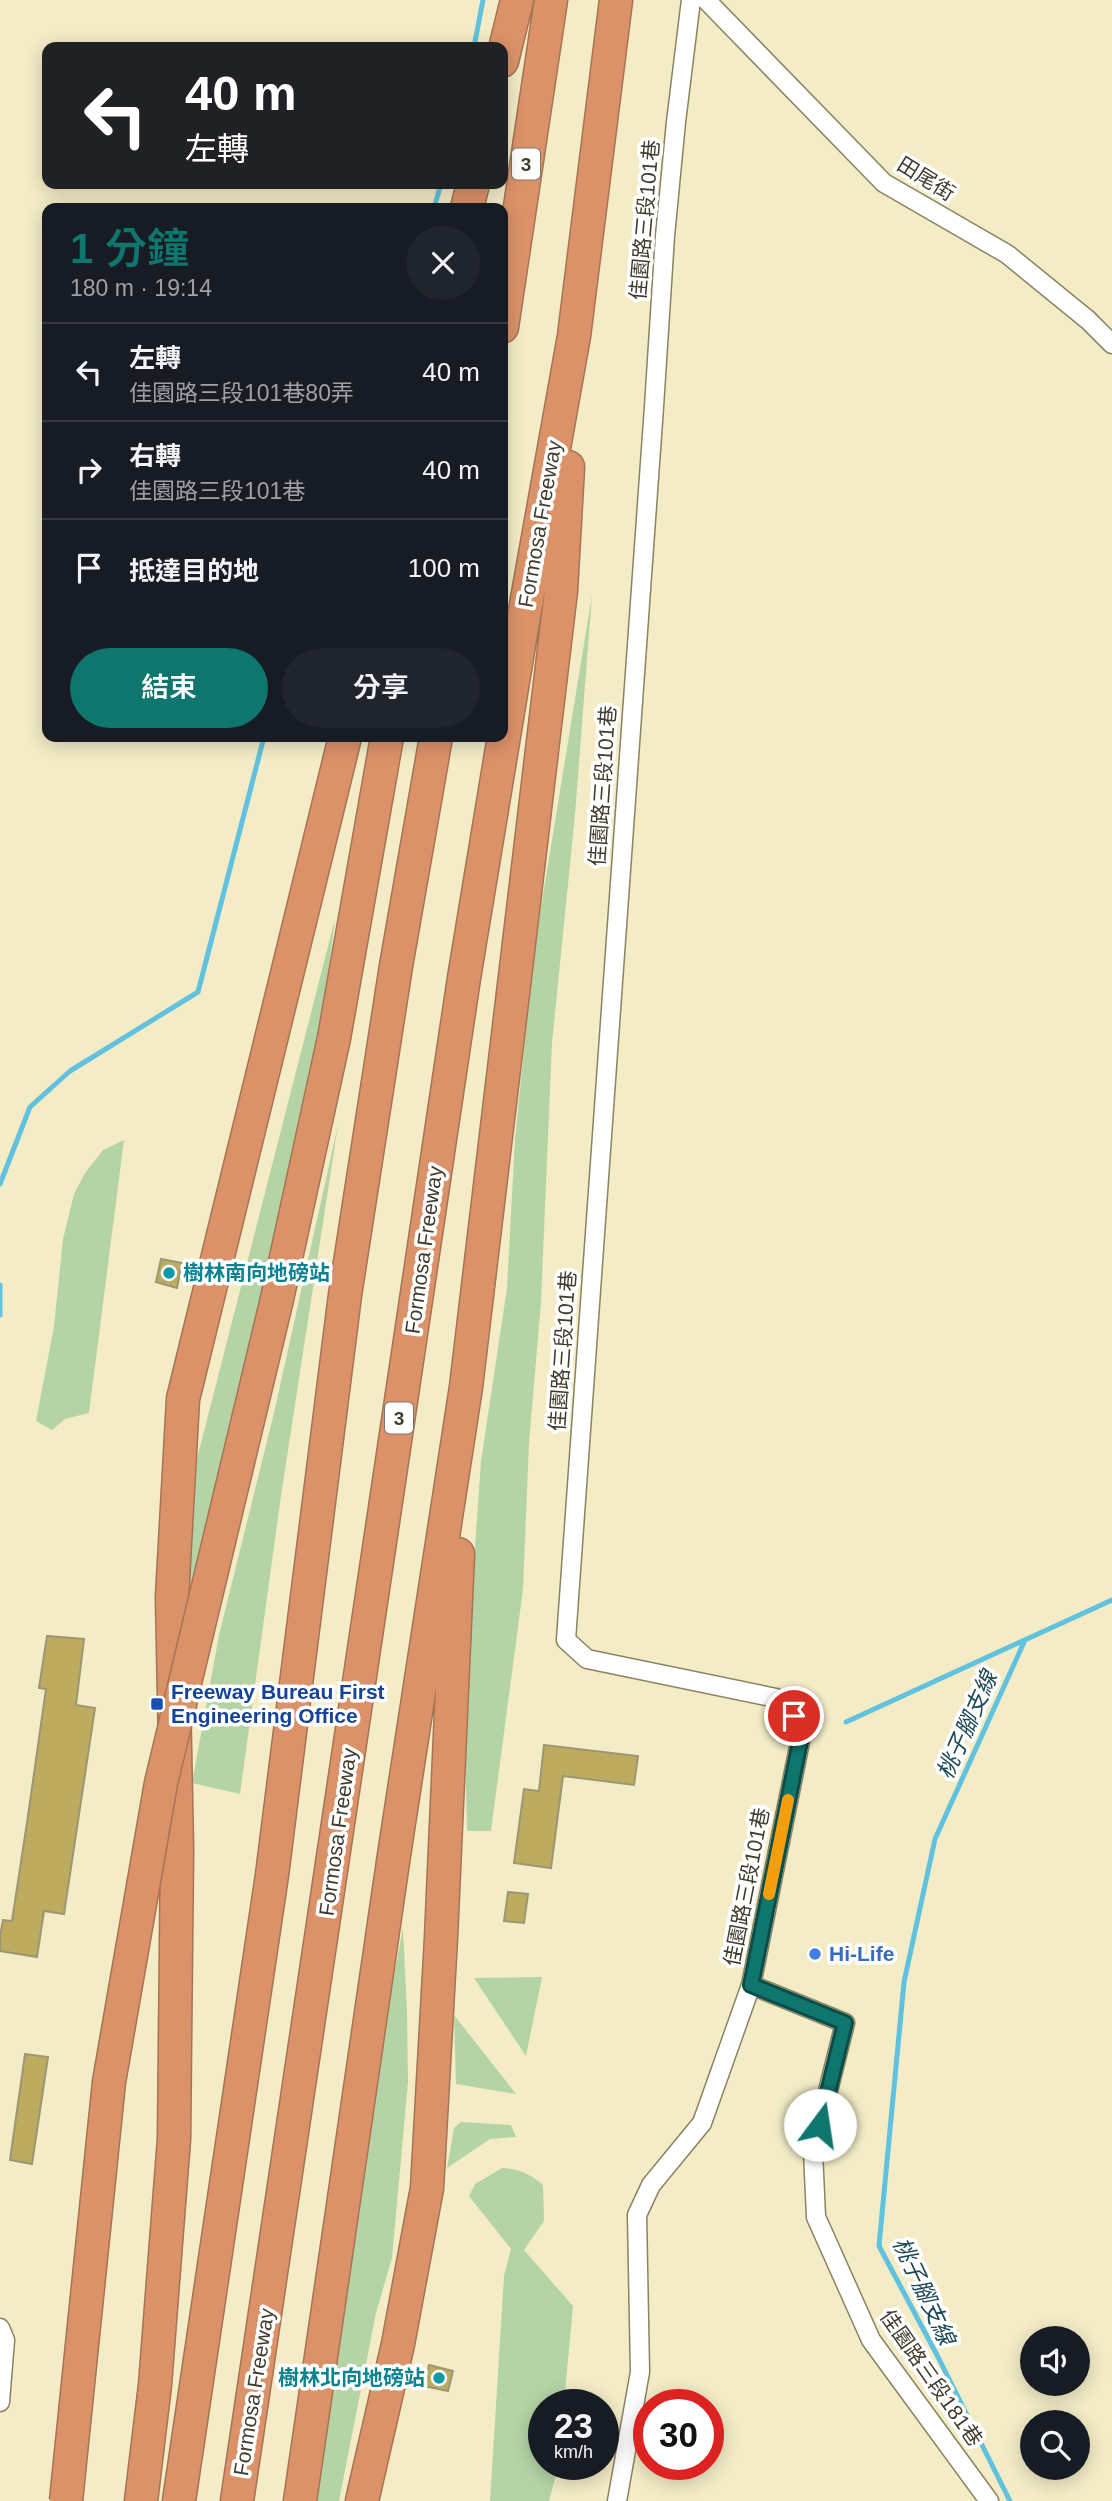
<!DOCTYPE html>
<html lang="zh-TW">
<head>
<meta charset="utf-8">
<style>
  :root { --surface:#171b24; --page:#20242c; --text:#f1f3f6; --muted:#9ea1a6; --line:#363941; --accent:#0f766e }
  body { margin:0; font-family:Helvetica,"Noto Sans TC",sans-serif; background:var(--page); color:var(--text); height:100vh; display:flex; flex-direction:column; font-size:26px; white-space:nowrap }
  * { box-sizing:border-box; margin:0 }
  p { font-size:23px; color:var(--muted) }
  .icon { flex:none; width:38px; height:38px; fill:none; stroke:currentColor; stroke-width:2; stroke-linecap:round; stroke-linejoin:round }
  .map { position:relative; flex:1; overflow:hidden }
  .drawer { position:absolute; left:42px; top:203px; width:466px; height:539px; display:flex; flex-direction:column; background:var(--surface); border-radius:14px; box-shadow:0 4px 18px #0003 }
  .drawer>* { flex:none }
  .hud { position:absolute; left:42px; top:42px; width:466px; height:147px; border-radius:14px; box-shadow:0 4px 18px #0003; background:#202124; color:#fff; overflow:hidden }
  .controls { position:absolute; left:1020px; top:2326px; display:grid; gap:14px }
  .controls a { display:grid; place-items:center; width:70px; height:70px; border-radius:50%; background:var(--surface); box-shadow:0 4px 18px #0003; font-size:35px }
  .speed { position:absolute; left:528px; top:2389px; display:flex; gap:14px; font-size:35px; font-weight:700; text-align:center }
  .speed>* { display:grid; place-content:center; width:91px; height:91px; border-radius:50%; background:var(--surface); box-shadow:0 4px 18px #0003; line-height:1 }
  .speed small { font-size:18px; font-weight:400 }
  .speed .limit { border:10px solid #d22; background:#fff; color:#111 }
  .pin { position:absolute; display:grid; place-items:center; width:60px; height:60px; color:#fff; margin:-30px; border:4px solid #fff; border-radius:50%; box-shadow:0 2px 7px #0007 }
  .me { position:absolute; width:77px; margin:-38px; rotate:14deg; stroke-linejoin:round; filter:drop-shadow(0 0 5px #0008) }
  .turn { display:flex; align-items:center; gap:24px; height:147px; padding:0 28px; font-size:32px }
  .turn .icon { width:91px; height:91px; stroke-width:2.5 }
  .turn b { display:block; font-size:49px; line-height:60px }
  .round { display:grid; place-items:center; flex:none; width:74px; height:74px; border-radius:37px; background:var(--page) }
  .head { display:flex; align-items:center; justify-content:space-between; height:119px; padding:0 28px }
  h1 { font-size:42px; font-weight:600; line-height:52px; color:var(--accent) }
  .primary-button { display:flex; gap:14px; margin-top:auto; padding:14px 28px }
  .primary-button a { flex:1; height:80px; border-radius:42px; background:var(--accent); color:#fff; font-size:28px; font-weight:600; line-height:80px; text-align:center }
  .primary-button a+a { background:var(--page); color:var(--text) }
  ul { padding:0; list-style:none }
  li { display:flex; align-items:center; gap:21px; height:98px; padding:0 28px; border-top:2px solid var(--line) }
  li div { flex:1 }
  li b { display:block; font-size:26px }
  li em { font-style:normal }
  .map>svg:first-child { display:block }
  .green { fill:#b5d4a6 }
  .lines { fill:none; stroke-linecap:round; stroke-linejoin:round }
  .stream { stroke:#61c2df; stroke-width:5 }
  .building { fill:#bdac60; stroke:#9d9673; stroke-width:2 }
  .street-casing { stroke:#8a8361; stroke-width:21 }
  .highway-casing { stroke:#a57454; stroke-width:35 }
  .street { stroke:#fff; stroke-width:18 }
  .highway { stroke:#dc9268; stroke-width:32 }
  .highway-bridge-casing { stroke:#a57454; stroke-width:35; stroke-linecap:butt }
  .highway-bridge { stroke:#dc9268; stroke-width:32 }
  .route-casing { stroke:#0a4d48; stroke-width:18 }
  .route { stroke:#0f766e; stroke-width:12 }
  .slow { stroke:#f59e0b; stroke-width:12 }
  .culture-dot { fill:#0f9aa8; stroke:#fff; stroke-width:2.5 }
  .transit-dot { fill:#1a4fb4; stroke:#fff; stroke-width:2.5 }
  .shop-dot { fill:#3f7fe0; stroke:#fff; stroke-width:2.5 }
  .labels { text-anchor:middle; stroke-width:7; stroke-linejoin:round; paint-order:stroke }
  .shield { fill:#fff; stroke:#79776d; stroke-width:2 }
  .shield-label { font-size:19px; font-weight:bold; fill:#403d2e }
  .street-label { font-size:21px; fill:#403d2e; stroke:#fff }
  .culture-label { font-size:21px; font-weight:bold; fill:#0d838f; stroke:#fff; text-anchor:start }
  .transit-label { font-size:21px; font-weight:bold; fill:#164399; stroke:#fff; text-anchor:start }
  .shop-label { font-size:21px; font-weight:bold; fill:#366cbe; stroke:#fff; text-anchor:start }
  .water-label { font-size:23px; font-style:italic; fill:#1e4956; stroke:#fff }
</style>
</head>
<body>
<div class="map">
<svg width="1112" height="2501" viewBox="0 0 1112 2501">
  <rect width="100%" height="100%" fill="#f4ecc7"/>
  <path class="green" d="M 592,595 L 575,815 L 552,1043 L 541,1302 L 529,1443 L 523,1589 L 491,1831 L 467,1831 L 464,1706 L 481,1461 L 507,1288 L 515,1139 L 534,950 Z
    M 335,919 L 317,1065 L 187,1619 L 189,1490 Z
    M 338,1125 L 281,1496 L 240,1794 L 192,1783 L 219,1635 L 274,1413 Z
    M 124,1140 L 89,1413 L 65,1419 L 52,1430 L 36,1421 L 54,1326 L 63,1239 L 74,1194 L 85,1173 L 103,1150 Z
    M 403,1928 L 407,2012 L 408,2082 L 392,2258 L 376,2313 L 339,2501 L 315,2501 L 344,2291 L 359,2216 L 383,2033 Z
    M 542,1977 L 526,2056 L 474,1978 Z
    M 454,2015 L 516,2094 L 456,2084 Z
    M 461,2122 L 511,2125 L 516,2137 L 490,2139 L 447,2168 L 454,2128 Z
    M 502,2168 C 520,2169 530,2174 543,2185 L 544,2221 L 524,2250 L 573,2306 L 564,2404 L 544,2404 L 544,2464 L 559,2464 L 549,2501 L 490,2501 L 504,2276 L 511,2249 L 469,2196 L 475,2184 Z"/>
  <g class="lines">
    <path class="stream" d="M 474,47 L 483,0
      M 434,208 L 441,184
      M 0,1184 L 30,1107 L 70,1071 L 198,992 L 264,737
      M 0,1285 L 0,1315
      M 846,1722 L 1112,1600
      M 1010,2501 L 937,2355 L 879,2246 L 904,1982 L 935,1839 L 1025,1640"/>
  </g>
  <path class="building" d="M 161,1259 L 182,1263 L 177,1288 L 156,1282 Z
    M 47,1636 L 84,1639 L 76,1705 L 95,1708 L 64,1914 L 44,1911 L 37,1957 L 0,1951 L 0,1936 L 3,1920 L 12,1921 L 28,1816 L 46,1689 L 39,1688 Z
    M 544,1745 L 638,1756 L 634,1785 L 563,1776 L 551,1868 L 514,1863 L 524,1789 L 539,1791 Z
    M 508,1892 L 528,1894 L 524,1923 L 504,1921 Z
    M 25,2054 L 48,2057 L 32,2164 L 10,2160 Z
    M 429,2365 L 453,2371 L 448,2391 L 424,2386 Z"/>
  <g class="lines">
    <defs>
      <path id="street" d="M 706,0 L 884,183 L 1007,254 L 1088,320 L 1112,344
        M 751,1985 L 845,2023 L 813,2151 L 816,2217 L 871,2340 L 989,2501
        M 0,2328 L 5,2340 L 0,2402
        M 617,2501 L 640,2372 L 637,2215 L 651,2185 L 702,2123 L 751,1985 L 802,1732 L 794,1716 L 776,1698 L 587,1659 L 566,1640 L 654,407 L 665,236 L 676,122 L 691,0"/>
      <path id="highway" d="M 502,61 L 517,0
        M 467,208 L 473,184
        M 502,327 L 551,0
        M 277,1299 L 334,1038 L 387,737
        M 141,2501 L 155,2385 L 174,2139 L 177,1848 L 172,1597 L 183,1399 L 345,737
        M 179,2501 L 272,1875 L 345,1295 L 396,966 L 436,737
        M 237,2501 L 464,978 L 522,627 L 574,336 L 616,0
        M 300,2501 L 394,1855 L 466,1387 L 561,591 L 568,467
        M 362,2501 L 398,2344 L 427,2188 L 441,1938 L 458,1554"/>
    </defs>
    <use href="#street" class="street-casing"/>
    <use href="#highway" class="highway-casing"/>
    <use href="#street" class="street"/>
    <use href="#highway" class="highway"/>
    <defs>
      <path id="highway-bridge" d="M 66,2501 L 109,2082 L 161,1783 L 277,1299"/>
    </defs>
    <use href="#highway-bridge" class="highway-bridge-casing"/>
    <use href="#highway-bridge" class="highway-bridge"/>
  </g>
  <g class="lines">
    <defs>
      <path id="route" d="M 794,1716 L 802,1732 L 751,1985 L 845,2023 L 820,2125"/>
    </defs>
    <use href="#route" class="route-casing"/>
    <use href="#route" class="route"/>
    <path class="slow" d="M 769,1894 L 788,1800"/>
  </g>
  <g class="culture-dot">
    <circle cx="169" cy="1273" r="7"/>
    <circle cx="439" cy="2378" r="7"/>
  </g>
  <rect class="transit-dot" x="150" y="1697" width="14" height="14" rx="3.5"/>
  <circle class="shop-dot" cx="815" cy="1954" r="7"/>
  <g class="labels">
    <g class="shield">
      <rect x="512" y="148.5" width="28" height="31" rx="5"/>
      <rect x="385" y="1402.5" width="28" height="31" rx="5"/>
    </g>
    <g class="shield-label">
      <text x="526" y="171">3</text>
      <text x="399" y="1425">3</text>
    </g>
    <g class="street-label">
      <text transform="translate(926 179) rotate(32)" y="7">田尾街</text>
      <text transform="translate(645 220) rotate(-85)" y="7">佳園路三段101巷</text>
      <text transform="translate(540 524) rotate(-80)" y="7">Formosa Freeway</text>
      <text transform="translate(603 786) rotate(-86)" y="7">佳園路三段101巷</text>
      <text transform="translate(424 1250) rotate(-82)" y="7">Formosa Freeway</text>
      <text transform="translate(563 1351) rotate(-86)" y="7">佳園路三段101巷</text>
      <text transform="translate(338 1832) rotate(-82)" y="7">Formosa Freeway</text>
      <text transform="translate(747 1887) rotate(-79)" y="7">佳園路三段101巷</text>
      <text transform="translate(931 2378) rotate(55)" y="7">佳園路三段181巷</text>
      <text transform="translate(254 2392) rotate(-81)" y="7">Formosa Freeway</text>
    </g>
    <g class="culture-label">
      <text x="183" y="1280">樹林南向地磅站</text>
      <text x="425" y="2385" text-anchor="end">樹林北向地磅站</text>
    </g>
    <g class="transit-label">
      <text x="171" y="1699">Freeway Bureau First<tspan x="171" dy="24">Engineering Office</tspan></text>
    </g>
    <g class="shop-label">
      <text x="829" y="1961">Hi-Life</text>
    </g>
    <g class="water-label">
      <text transform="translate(967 1725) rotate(-66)" y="8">桃子腳支線</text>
      <text transform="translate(924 2291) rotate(65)" y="8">桃子腳支線</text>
    </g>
  </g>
</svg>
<div class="controls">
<a><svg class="icon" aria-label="sound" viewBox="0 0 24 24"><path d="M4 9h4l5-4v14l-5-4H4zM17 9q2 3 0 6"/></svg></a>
<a><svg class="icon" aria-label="search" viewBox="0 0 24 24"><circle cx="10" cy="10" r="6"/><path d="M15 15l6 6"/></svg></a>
</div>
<div class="speed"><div>23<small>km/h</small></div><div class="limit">30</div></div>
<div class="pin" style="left:794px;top:1716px;background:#d93025"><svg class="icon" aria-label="arrive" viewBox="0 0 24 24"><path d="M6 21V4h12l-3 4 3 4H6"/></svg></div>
<svg class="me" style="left:820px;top:2125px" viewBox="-20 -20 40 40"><circle r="19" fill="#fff"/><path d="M0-13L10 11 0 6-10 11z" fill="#0f766e"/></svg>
<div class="hud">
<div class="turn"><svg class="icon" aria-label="left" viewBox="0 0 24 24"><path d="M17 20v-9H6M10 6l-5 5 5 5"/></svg><div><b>40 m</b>左轉</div></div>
</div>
<section class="drawer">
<div class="head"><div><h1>1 分鐘</h1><p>180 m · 19:14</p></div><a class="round"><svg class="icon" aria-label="close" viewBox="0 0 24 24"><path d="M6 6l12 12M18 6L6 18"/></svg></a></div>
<ul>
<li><svg class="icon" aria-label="left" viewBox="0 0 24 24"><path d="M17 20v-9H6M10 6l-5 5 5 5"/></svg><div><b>左轉</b><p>佳園路三段101巷80弄</p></div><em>40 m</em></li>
<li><svg class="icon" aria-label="right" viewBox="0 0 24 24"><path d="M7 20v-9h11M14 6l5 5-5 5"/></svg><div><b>右轉</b><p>佳園路三段101巷</p></div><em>40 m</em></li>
<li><svg class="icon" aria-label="arrive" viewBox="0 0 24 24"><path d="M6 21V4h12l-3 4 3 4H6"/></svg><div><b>抵達目的地</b></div><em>100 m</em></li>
</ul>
<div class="primary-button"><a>結束</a><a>分享</a></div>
</section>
</div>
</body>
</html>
